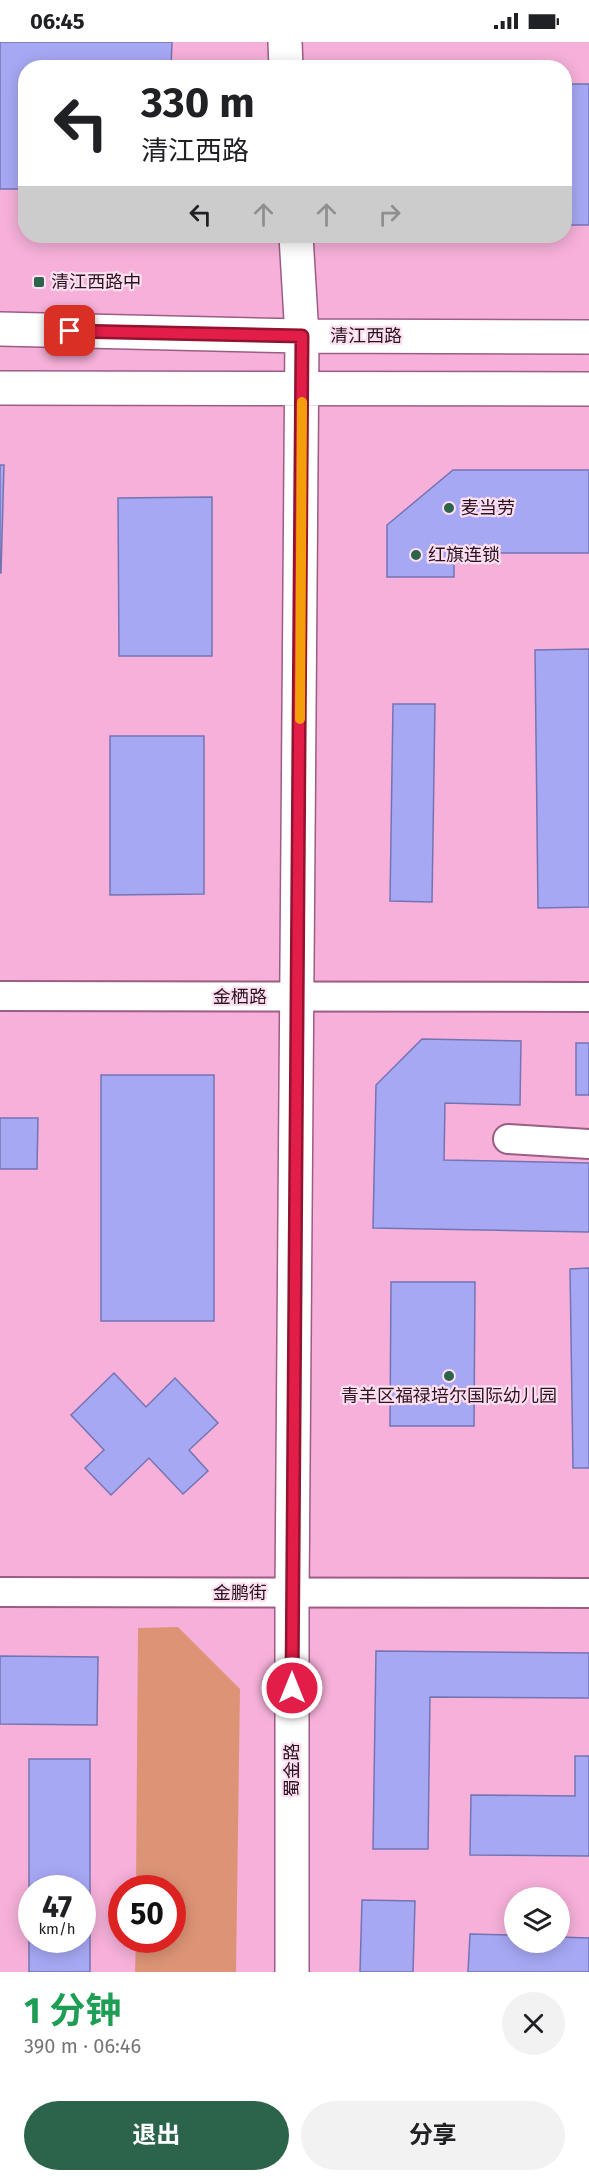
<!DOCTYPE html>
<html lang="zh">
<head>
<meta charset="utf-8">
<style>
  :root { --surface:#fff; --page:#f2f2f2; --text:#202124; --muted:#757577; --accent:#2b634b }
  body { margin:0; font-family:"Fira Sans","Noto Sans SC",sans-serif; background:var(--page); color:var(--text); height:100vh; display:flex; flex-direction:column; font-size:22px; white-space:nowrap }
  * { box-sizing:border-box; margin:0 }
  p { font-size:20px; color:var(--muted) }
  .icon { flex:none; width:33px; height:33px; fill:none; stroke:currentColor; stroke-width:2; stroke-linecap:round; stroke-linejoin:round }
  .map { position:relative; height:1930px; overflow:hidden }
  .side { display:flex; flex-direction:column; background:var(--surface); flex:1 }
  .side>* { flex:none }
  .guide { position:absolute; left:18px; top:18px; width:554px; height:183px; border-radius:24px; box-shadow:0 3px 15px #0003; background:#fff; color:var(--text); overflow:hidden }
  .fabs { position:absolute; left:504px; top:1845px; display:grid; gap:12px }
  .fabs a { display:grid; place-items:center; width:66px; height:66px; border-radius:50%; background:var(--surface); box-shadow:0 3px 15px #0003; font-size:30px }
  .speed { position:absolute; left:18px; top:1833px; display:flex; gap:12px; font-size:30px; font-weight:700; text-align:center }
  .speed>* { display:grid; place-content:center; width:78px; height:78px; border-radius:50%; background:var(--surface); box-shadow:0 3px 15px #0003; line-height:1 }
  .speed small { font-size:15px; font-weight:400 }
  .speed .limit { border:9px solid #d22; background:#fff; color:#111 }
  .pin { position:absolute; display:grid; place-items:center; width:51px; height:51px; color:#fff; margin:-26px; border-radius:12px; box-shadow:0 3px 9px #0006 }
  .me { position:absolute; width:66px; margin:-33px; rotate:0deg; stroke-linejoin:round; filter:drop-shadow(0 0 4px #0008) }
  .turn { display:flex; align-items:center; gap:21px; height:126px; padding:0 24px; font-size:27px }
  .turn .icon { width:78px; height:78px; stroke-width:2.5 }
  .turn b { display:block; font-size:42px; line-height:51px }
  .lanes { display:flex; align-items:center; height:57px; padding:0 24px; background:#0003; justify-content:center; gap:30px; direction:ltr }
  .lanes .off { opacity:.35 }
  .round { display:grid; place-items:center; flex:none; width:63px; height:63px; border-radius:32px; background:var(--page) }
  .overview { display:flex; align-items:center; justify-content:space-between; height:102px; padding:0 24px }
  h1 { font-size:36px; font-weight:700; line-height:45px; color:#1e9e55 }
  .primary-button { display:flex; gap:12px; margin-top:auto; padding:12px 24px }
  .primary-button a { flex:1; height:69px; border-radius:36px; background:var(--accent); color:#fff; font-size:24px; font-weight:700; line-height:69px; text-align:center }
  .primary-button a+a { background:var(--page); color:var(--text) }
  .status { display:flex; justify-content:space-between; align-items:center; height:42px; padding:0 30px; background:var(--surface); direction:ltr }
  .status svg { height:16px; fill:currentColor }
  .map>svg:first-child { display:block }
  .green { fill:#dd9476 }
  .building { fill:#a7a8f4; stroke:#7474b4; stroke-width:1.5; fill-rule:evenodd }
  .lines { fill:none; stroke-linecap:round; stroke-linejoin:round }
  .minor-casing { stroke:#9c5d84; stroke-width:32 }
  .major-casing { stroke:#9c5d84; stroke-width:36 }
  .minor { stroke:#fff; stroke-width:28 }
  .major { stroke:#fff; stroke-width:33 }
  .route-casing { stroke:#92132f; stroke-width:15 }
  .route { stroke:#e11d48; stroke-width:10 }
  .slow { stroke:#f59e0b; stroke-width:10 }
  .poi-dot { fill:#2b634b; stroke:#fddff0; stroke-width:2 }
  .labels { text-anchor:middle; stroke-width:4.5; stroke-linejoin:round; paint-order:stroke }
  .poi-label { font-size:18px; fill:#2b1222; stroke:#fddff0; text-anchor:start }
  .street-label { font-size:18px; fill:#2b1222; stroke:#fddff0 }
</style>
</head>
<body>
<div class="status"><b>06:45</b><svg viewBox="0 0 49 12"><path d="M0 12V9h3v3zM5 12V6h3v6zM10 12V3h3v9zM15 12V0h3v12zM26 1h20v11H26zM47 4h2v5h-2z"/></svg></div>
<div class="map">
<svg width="589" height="1930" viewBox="0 0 589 1930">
  <rect width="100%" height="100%" fill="#f6b0d9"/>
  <path class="green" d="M 178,1585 L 240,1647 L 236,1930 L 135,1930 L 136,1898 L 172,1898 L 172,1846 L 136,1846 L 138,1586 Z"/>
  <path class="building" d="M 0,0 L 172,0 L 171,26 L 26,26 L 26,147 L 0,147 Z
    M 564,42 L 589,42 L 589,183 L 564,183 Z
    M 0,423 L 4,423 L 1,531 L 0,531 Z
    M 453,428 L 589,428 L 589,511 L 454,511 L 454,535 L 387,535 L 387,483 Z
    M 212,455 L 212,614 L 119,614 L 118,456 Z
    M 589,607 L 589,865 L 538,866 L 535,608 Z
    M 393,662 L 435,662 L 432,860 L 390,859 Z
    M 110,694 L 204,694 L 204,852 L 110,853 Z
    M 422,997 L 521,999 L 520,1063 L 445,1061 L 444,1118 L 589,1121 L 589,1190 L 373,1186 L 376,1043 Z
    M 576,1001 L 589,1001 L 589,1053 L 576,1053 Z
    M 101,1033 L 214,1033 L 214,1279 L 101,1279 Z
    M 0,1076 L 38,1076 L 37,1127 L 0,1127 Z
    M 589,1226 L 589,1426 L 573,1426 L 570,1227 Z
    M 391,1240 L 475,1240 L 474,1384 L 390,1384 Z
    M 114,1331 L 146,1365 L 175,1336 L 218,1381 L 189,1408 L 208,1429 L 183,1452 L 149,1416 L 111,1453 L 85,1426 L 104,1408 L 71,1373 Z
    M 376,1609 L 589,1611 L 589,1656 L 430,1655 L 428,1807 L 373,1807 Z
    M 0,1614 L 98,1615 L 97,1683 L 0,1682 Z
    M 575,1714 L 589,1714 L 589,1814 L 470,1813 L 471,1753 L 575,1754 Z
    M 29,1717 L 90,1717 L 90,1930 L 29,1930 ZM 32,1846 L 82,1846 L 82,1898 L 32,1898 Z
    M 362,1858 L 415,1859 L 413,1930 L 360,1930 Z
    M 470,1892 L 514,1893 L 514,1900 L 560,1900 L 560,1895 L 589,1896 L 589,1930 L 468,1930 Z"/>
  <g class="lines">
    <defs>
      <path id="minor" d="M 0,954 L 589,955
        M 508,1097 L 589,1102
        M 0,1550 L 589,1551"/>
      <path id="major" d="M 285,0 L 286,26
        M 0,287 L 302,294 L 589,295
        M 0,346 L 589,347
        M 292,1930 L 292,1551 L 302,294 L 296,194"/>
    </defs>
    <use href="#minor" class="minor-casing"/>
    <use href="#major" class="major-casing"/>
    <use href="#minor" class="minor"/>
    <use href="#major" class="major"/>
  </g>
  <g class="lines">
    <defs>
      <path id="route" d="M 70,289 L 302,294 L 292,1646"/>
    </defs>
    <use href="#route" class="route-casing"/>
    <use href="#route" class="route"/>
    <path class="slow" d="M 300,677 L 302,360"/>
  </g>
  <g class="poi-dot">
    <rect x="33" y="234" width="12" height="12" rx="3"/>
    <circle cx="449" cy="466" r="6"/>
    <circle cx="416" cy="513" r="6"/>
    <circle cx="449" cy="1334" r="6"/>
  </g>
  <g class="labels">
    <g class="poi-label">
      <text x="51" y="246">清江西路中</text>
      <text x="461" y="472">麦当劳</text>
      <text x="428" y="519">红旗连锁</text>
      <text x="449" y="1360" text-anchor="middle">青羊区福禄培尔国际幼儿园</text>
    </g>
    <g class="street-label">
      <text x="366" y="300">清江西路</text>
      <text x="240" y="961">金栖路</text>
      <text x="240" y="1557">金鹏街</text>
      <text transform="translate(292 1728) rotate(-90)" y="6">蜀金路</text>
    </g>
  </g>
</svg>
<div class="fabs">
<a><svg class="icon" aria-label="layers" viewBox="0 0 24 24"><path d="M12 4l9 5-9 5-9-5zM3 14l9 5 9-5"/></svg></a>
</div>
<div class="speed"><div>47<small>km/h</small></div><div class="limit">50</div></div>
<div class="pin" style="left:70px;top:289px;background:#d93025"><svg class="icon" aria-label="arrive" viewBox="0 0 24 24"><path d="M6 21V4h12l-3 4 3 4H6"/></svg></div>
<svg class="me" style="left:292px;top:1646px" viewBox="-20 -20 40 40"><circle r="17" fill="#e11d48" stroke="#fff" stroke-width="3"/><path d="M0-11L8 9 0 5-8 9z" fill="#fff"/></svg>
<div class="guide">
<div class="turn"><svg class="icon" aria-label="left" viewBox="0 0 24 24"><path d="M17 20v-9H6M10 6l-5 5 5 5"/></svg><div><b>330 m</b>清江西路</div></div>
<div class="lanes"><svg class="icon" aria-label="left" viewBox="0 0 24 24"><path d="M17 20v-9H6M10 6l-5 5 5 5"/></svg><svg class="icon off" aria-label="ahead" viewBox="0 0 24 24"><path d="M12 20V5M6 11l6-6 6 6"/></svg><svg class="icon off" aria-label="ahead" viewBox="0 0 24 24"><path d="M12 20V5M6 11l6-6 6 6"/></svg><svg class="icon off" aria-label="right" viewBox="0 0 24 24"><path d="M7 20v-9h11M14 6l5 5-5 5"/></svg></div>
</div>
</div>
<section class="side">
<div class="overview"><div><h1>1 分钟</h1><p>390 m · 06:46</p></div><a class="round"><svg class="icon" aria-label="close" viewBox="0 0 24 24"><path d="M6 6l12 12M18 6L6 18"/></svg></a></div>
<div class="primary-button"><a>退出</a><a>分享</a></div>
</section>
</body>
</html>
